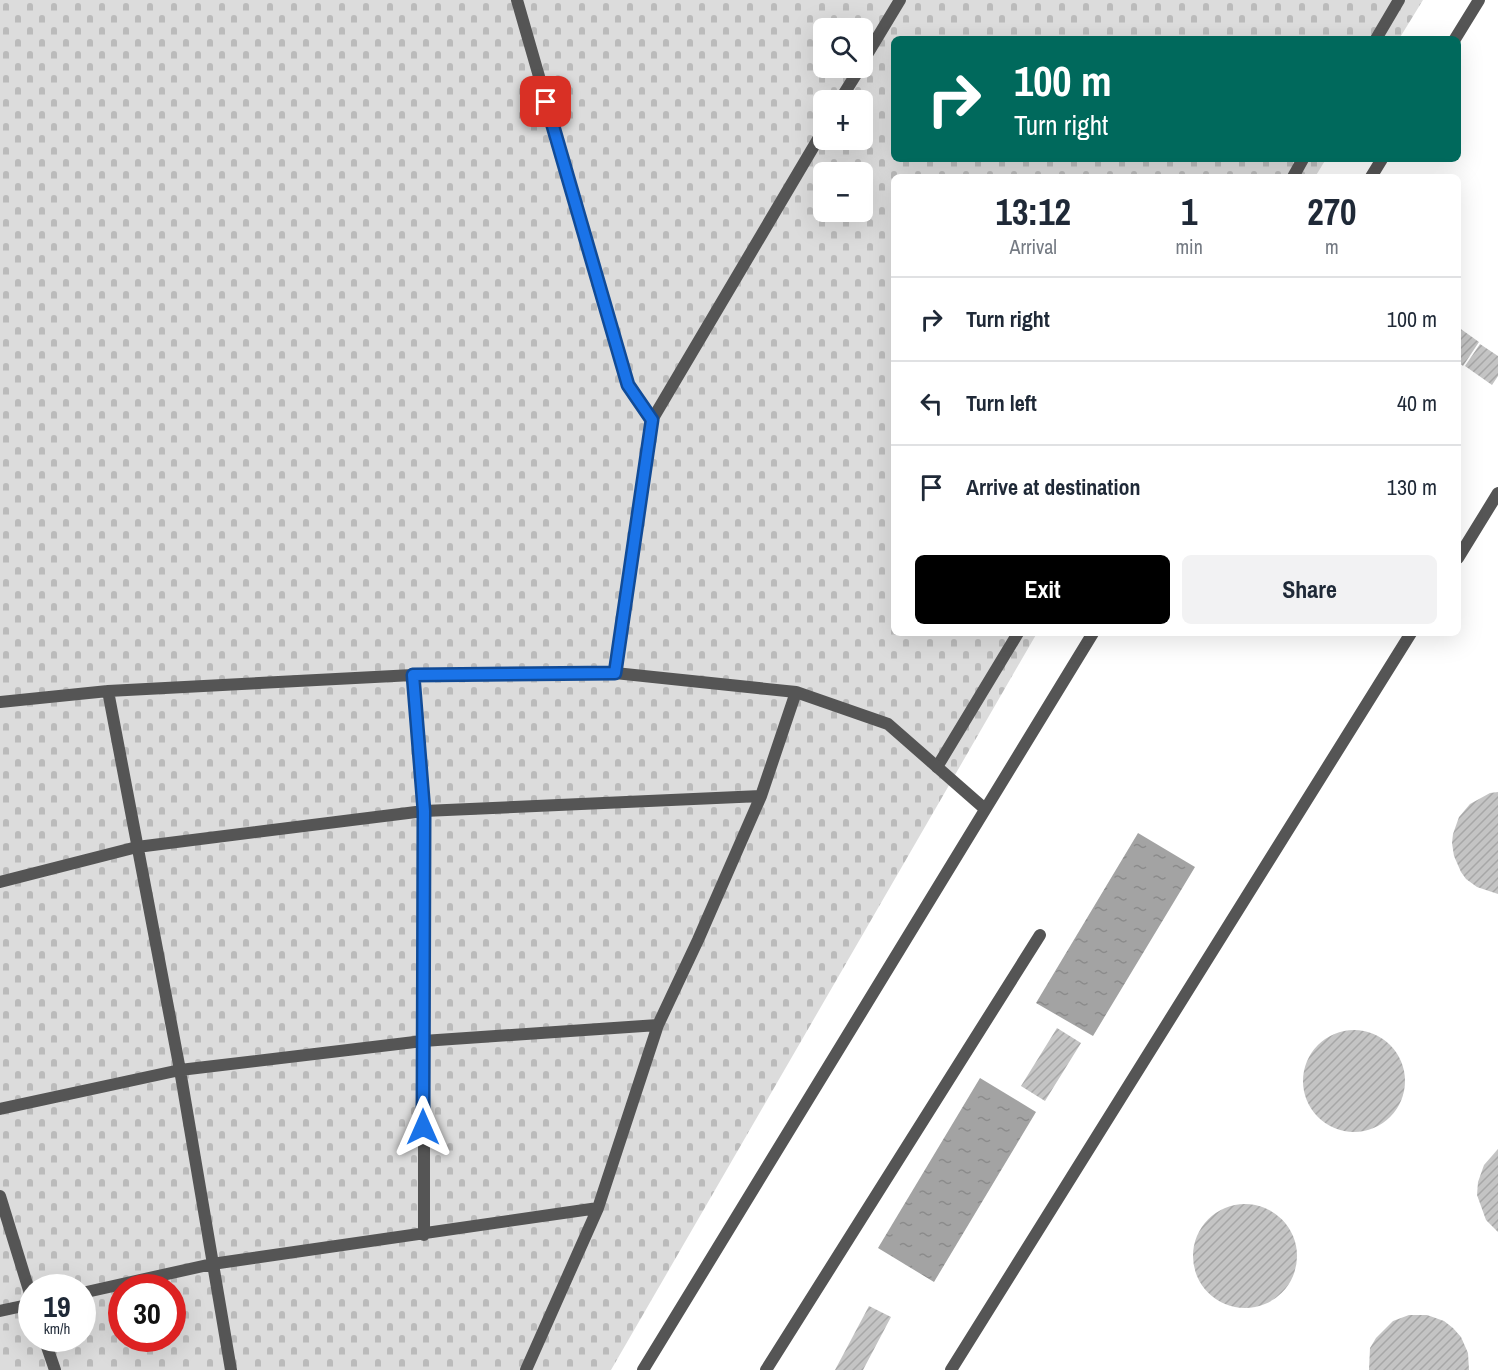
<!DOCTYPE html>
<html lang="en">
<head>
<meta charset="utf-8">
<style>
  :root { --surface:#fff; --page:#f2f2f3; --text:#1f2937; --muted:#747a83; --line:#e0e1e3; --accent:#000 }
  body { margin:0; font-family:"Archivo Narrow",sans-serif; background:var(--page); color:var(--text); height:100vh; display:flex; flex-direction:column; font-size:22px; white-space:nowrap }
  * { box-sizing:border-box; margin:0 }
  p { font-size:20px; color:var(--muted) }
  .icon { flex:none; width:33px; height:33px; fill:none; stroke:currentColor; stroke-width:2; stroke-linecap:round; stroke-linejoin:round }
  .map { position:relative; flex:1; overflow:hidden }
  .side { position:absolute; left:891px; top:174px; width:570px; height:462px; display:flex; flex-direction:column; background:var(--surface); border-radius:9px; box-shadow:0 6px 24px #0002 }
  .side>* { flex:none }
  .top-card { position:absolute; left:891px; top:36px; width:570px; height:126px; border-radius:9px; box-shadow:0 6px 24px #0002; background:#00695c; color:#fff; overflow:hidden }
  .buttons { position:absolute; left:813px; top:18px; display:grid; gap:12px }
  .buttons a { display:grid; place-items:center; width:60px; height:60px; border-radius:9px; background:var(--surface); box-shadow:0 6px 24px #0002; font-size:30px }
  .speed { position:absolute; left:18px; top:1274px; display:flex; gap:12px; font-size:30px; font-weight:700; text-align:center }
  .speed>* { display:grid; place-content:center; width:78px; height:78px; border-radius:50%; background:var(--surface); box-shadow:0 6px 24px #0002; line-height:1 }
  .speed small { font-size:15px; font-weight:400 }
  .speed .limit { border:9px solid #d22; background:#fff; color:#111 }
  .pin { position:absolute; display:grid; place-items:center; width:51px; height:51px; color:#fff; margin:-26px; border-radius:12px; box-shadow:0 3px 9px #0006 }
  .me { position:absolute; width:66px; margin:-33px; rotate:0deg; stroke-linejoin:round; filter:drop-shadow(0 0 4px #0008) }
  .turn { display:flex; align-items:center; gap:21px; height:126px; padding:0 24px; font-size:27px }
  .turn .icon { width:78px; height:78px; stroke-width:2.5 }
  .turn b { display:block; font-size:42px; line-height:51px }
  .eta { display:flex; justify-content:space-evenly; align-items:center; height:102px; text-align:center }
  .eta b { font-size:36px; font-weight:800; line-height:42px }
  .button { display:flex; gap:12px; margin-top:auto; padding:12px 24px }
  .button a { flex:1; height:69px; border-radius:9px; background:var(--accent); color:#fff; font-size:24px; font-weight:800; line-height:69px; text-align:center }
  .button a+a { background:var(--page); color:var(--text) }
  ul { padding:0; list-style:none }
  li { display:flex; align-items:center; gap:18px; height:84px; padding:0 24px; border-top:2px solid var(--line) }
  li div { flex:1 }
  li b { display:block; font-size:22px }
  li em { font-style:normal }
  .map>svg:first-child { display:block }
  .cemetery { fill:url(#cemetery-stones); fill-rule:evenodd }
  .water { fill:url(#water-ripples) }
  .building { fill:url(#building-hatch) }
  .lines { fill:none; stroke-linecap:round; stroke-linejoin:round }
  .lane { stroke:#555; stroke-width:12 }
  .street { stroke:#555; stroke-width:12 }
  .route-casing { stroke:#114b97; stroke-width:15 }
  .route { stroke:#1a73e8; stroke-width:10 }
</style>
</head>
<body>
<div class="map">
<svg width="1498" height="1370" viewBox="0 0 1498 1370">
  <defs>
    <pattern id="cemetery-stones" width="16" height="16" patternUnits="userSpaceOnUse" patternTransform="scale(1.5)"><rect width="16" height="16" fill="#dcdcdc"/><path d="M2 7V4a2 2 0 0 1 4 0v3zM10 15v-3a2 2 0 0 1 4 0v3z" fill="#bbb"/></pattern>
    <pattern id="water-ripples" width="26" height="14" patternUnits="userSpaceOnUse" patternTransform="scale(1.5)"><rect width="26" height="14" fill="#a3a3a3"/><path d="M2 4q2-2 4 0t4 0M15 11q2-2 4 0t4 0" fill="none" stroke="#8b8b8b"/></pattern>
    <pattern id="building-hatch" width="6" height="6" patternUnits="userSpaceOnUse" patternTransform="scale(1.5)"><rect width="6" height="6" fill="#c4c4c4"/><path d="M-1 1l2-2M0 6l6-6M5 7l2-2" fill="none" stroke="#a7a7a7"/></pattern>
  </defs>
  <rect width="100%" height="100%" fill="#fff"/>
  <path class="cemetery" d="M 0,0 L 1423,0 L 1399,39 L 894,39 L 894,159 L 1326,159 L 1315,177 L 894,177 L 894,633 L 1037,633 L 611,1370 L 0,1370 ZM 824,28 L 862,28 L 862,68 L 824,68 ZM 824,100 L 862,100 L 862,140 L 824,140 ZM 824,172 L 862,172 L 862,212 L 824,212 ZM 32,1287 L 82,1287 L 82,1338 L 32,1338 ZM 122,1287 L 172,1287 L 172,1338 L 122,1338 Z"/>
  <path class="water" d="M 1138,833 L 1195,867 L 1093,1036 L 1036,1003 Z
    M 980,1078 L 1036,1112 L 934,1282 L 878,1248 Z"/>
  <path class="building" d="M 1458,327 L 1479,342 L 1463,366 L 1458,362 Z
    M 1480,344 L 1498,356 L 1498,376 L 1492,385 L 1465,366 Z
    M 1498,792 L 1498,894 L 1477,887 L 1466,879 L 1461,872 L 1454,856 L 1452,843 L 1453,834 L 1459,817 L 1470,804 L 1490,793 Z
    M 1057,1028 L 1081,1043 L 1045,1101 L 1021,1086 Z
    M1303 1081a51 51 0 1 1 102 0a51 51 0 1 1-102 0Z
    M 1498,1149 L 1498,1232 L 1486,1220 L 1477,1195 L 1478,1182 L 1484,1165 Z
    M1193 1256a52 52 0 1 1 104 0a52 52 0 1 1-104 0Z
    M 869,1306 L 891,1317 L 863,1370 L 835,1370 Z
    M 1409,1315 L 1427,1315 L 1444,1321 L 1453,1328 L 1461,1337 L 1468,1353 L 1469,1370 L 1369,1370 L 1370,1348 L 1376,1338 L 1393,1321 Z"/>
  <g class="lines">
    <path class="lane" d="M 517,0 L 628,385 L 652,420
      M 1376,39 L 1399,0
      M 862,63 L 900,0
      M 840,100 L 860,68
      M 1293,177 L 1303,159
      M 1458,558 L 1498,493
      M 615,673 L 652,420 L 824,129
      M 937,767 L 1018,633
      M 766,1370 L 1040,935
      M 951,1370 L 1411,633"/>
    <path class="street" d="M 1455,39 L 1479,0
      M 1371,177 L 1382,159
      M 413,675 L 424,811 L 424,1235
      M 108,691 L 180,1070 L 231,1370
      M 0,702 L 108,691 L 413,675 L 615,673 L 796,692 L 888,724 L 985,809
      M 0,882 L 137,847 L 424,811 L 761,796
      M 0,1109 L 180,1070 L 423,1041 L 658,1025
      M 0,1196 L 32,1300
      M 82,1293 L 212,1264 L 598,1208
      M 0,1311 L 32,1304
      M 44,1338 L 55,1370
      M 526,1370 L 598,1208 L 658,1025 L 698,940 L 761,796 L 796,692
      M 643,1370 L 1093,633"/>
  </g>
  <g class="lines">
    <defs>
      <path id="route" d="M 423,1127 L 424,811 L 413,675 L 615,673 L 652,420 L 628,385 L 546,102"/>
    </defs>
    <use href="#route" class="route-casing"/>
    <use href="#route" class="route"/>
  </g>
</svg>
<div class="buttons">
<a><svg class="icon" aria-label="search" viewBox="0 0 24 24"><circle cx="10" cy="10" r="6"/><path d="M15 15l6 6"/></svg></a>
<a>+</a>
<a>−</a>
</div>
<div class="speed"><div>19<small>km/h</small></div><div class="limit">30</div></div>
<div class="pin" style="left:546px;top:102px;background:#d93025"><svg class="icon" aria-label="arrive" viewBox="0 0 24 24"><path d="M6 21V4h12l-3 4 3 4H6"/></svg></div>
<svg class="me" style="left:423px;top:1127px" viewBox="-20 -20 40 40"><path d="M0-17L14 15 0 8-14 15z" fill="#1a73e8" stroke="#fff" stroke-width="4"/></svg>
<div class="top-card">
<div class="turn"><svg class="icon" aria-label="right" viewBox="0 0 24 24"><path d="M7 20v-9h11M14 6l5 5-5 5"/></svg><div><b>100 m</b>Turn right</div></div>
</div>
<section class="side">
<div class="eta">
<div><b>13:12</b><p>Arrival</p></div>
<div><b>1</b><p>min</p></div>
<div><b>270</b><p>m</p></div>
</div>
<ul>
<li><svg class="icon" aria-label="right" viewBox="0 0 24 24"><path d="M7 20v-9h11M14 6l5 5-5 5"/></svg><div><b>Turn right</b></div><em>100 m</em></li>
<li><svg class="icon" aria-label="left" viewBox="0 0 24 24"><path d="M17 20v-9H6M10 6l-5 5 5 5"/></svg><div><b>Turn left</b></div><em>40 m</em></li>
<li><svg class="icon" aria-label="arrive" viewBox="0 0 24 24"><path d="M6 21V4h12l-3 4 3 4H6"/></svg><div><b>Arrive at destination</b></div><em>130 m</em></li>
</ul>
<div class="button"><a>Exit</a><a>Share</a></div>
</section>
</div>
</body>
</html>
